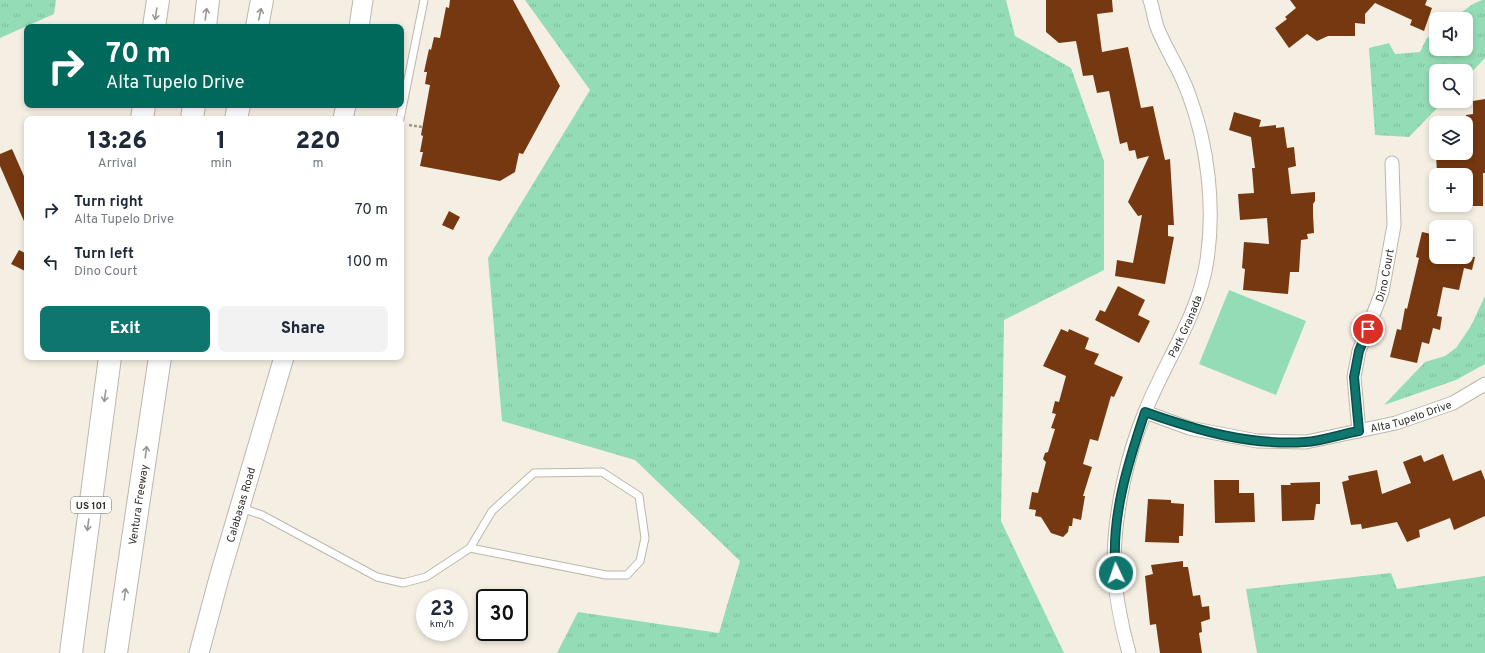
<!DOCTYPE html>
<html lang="en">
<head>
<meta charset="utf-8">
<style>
  :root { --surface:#fff; --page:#f2f2f3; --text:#1f2937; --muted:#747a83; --accent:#0f766e }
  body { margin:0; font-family:Overpass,sans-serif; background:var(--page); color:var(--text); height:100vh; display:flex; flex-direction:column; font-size:15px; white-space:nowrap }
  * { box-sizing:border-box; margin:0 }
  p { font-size:13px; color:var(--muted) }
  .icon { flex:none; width:22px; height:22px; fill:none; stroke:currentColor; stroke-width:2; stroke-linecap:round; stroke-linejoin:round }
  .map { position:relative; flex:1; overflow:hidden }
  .sheet { position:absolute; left:24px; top:116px; width:380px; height:244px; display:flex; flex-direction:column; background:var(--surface); border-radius:8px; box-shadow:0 2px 6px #0003 }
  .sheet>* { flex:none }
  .guide { position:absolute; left:24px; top:24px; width:380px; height:84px; border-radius:8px; box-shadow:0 2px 6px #0003; background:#00695c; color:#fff; overflow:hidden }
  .controls { position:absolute; left:1429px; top:12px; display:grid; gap:8px }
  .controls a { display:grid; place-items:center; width:44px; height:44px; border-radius:8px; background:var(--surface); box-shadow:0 2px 6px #0003; font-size:20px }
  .speed { position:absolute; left:416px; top:589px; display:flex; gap:8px; font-size:20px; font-weight:700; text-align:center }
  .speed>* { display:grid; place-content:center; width:52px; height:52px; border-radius:50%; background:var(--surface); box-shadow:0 2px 6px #0003; line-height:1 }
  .speed small { font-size:10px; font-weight:400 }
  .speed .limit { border:2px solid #111; border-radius:6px; background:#fff; color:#111 }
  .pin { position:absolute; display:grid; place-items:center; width:34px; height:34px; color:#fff; margin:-17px; border:2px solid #fff; border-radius:50%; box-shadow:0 1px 4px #0007 }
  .me { position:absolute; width:44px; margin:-22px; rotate:357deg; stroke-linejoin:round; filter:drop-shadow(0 0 3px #0008) }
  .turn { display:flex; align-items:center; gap:14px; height:84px; padding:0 16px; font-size:18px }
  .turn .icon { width:52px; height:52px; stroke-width:2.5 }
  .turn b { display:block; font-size:28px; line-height:34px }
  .eta { display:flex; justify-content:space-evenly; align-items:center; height:68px; text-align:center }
  .eta b { font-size:24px; font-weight:800; line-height:28px }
  .cta { display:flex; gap:8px; margin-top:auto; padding:8px 16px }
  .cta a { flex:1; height:46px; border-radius:8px; background:var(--accent); color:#fff; font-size:16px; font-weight:800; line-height:46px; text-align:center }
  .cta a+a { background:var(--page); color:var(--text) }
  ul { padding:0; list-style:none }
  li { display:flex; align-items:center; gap:12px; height:52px; padding:0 16px }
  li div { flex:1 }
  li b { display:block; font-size:15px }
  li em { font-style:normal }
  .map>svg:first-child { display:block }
  .grass { fill:url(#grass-tufts) }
  .garden { fill:#94dcb6 }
  .building { fill:#753810 }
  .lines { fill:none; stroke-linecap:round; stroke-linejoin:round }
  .lane-casing { stroke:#bcb7ac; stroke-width:9 }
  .street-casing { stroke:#bcb7ac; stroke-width:15 }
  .secondary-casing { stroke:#bcb7ac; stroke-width:21 }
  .highway-casing { stroke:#bcb7ac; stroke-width:24 }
  .path { stroke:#9b978e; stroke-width:2.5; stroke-dasharray:3 2; stroke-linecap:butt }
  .lane { stroke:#fff; stroke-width:7 }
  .street { stroke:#fff; stroke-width:13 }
  .secondary { stroke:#fff; stroke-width:19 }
  .highway { stroke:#fff; stroke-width:22 }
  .oneway { stroke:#989895 }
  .route-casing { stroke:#0a4d48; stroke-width:10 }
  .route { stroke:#0f766e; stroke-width:7 }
  .labels { text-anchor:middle; stroke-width:4; stroke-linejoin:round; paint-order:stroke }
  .shield { fill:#fff; stroke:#706e6b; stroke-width:1 }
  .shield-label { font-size:10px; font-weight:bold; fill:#32302b }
  .street-label { font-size:11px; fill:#32302b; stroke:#fff }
</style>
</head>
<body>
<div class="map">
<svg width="1485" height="653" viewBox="0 0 1485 653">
  <defs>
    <pattern id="grass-tufts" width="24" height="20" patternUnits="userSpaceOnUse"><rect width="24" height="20" fill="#94dcb6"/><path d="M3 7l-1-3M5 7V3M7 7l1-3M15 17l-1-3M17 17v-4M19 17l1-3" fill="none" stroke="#80bd9d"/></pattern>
  </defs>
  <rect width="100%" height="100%" fill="#f5efe3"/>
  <path class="grass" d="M 0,0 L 56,0 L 54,14 L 0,38 Z
    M 525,0 L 1006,0 L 1015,36 L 1071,68 L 1104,161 L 1104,270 L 1004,320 L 1001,521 L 1064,653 L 557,653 L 578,612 L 719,633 L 740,561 L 635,460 L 502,421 L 488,258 L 590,90 Z
    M 1482,0 L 1485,0 L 1485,58 L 1466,78 L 1466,71 L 1436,71 L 1436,101 L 1444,101 L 1409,137 L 1375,135 L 1369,48 L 1389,43 L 1395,54 L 1420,52 L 1427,38 L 1436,31 L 1436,49 L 1466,49 L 1466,19 L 1452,19 L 1473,4 Z
    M 1485,296 L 1485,364 L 1456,380 L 1384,405 L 1425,362 L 1445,356 L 1456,348 L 1471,326 Z
    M 1391,573 L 1397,589 L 1485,576 L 1485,653 L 1257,653 L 1246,589 Z"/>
  <path class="garden" d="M 1229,290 L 1306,321 L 1276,395 L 1199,364 Z"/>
  <path class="building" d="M 450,0 L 513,0 L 560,86 L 523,154 L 519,153 L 515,172 L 500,181 L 420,166 L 423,152 L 420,152 L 423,136 L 421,135 L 430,85 L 425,84 L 427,72 L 424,72 L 429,49 L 431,50 L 434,37 L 440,38 L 446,7 L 449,8 Z
    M 1046,0 L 1112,0 L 1113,12 L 1097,14 L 1102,52 L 1128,47 L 1141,108 L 1153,106 L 1165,160 L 1170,159 L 1174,225 L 1168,225 L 1168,236 L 1174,237 L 1165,284 L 1115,276 L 1117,260 L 1133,263 L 1142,215 L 1138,216 L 1128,202 L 1149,156 L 1137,159 L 1135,150 L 1129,151 L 1127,142 L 1120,144 L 1109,91 L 1097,93 L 1093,75 L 1083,76 L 1076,41 L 1059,43 L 1046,32 Z
    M 1290,0 L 1427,0 L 1425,5 L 1432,8 L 1424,31 L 1410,25 L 1412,20 L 1375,3 L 1365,14 L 1365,24 L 1355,23 L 1355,36 L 1328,36 L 1317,41 L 1307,34 L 1289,48 L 1275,28 L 1287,19 L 1285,17 L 1296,8 Z
    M 1485,99 L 1485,173 L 1483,173 L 1483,206 L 1466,206 L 1466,172 L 1437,174 L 1436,153 L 1466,153 L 1466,115 L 1473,114 L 1473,101 Z
    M 1234,112 L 1261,120 L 1259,127 L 1276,125 L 1276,128 L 1284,127 L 1287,148 L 1294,147 L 1296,166 L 1288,168 L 1291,194 L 1315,192 L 1315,201 L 1313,204 L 1313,214 L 1314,233 L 1307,234 L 1308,239 L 1301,240 L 1299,272 L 1290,272 L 1288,294 L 1243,290 L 1245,269 L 1242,268 L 1244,242 L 1269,244 L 1267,218 L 1240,220 L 1238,194 L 1254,193 L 1252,168 L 1255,168 L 1251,137 L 1229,130 Z
    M 12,149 L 27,183 L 27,228 L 0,166 L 0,154 Z
    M 449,211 L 460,217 L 453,230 L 442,225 Z
    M 1422,232 L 1436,235 L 1436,257 L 1475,257 L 1472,270 L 1464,268 L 1459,290 L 1443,287 L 1437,316 L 1442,317 L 1440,330 L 1433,328 L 1429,344 L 1422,342 L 1417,363 L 1390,357 L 1397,329 L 1401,330 L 1405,308 L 1407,309 L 1419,258 L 1416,257 Z
    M 19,250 L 27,254 L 27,272 L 11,264 Z
    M 1118,286 L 1145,300 L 1138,315 L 1150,321 L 1139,343 L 1095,320 L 1100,310 L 1105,312 Z
    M 1061,329 L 1068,332 L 1069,329 L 1089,338 L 1085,349 L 1099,354 L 1094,364 L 1123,377 L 1114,397 L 1111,396 L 1098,441 L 1090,439 L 1083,464 L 1092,467 L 1083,496 L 1085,496 L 1081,520 L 1073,518 L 1072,526 L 1069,526 L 1068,532 L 1063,537 L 1051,533 L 1041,517 L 1035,516 L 1036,510 L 1029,509 L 1032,492 L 1038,493 L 1046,462 L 1043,459 L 1045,453 L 1048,452 L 1055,429 L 1051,428 L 1056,414 L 1052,413 L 1055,401 L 1059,402 L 1066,376 L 1043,366 Z
    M 1443,454 L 1453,481 L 1481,470 L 1485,480 L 1485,516 L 1454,530 L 1450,518 L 1419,530 L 1420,537 L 1407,542 L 1397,522 L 1362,529 L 1361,524 L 1351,525 L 1342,482 L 1349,480 L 1348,476 L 1377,470 L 1382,494 L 1411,483 L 1403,462 L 1421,455 L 1424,462 Z
    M 1214,480 L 1239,480 L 1239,493 L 1254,493 L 1255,522 L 1215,523 Z
    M 1320,482 L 1320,504 L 1316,504 L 1314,520 L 1282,521 L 1281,485 L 1291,485 L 1290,483 Z
    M 1148,499 L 1171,500 L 1171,503 L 1184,504 L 1183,536 L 1179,536 L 1179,543 L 1145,542 Z
    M 1183,561 L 1183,567 L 1188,567 L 1193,596 L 1200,595 L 1202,607 L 1209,606 L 1210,619 L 1201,622 L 1202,632 L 1199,633 L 1202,653 L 1160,653 L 1156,624 L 1150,625 L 1145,576 L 1153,574 L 1151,565 Z"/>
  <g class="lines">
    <defs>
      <path id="lane" d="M 400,119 L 424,0
        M 241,508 L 262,515 L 377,577 L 403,583 L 426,577 L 470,548 L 606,575 L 627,575 L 640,561 L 645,538 L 639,496 L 602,472 L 534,473 L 492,511 L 470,548"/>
      <g id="street">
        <path id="s1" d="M 1145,412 L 1189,428 L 1257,441 L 1306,442 L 1396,423 L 1453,403 L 1485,384"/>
        <path id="s2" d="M 1359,431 L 1354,377 L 1359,351 L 1382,292 L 1394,225 L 1392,163"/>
        <path id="s3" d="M 1129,653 C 1121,625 1114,588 1114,559 C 1115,511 1127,455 1145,412 C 1165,361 1199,315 1207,260 C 1215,206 1208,146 1189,95 C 1181,71 1166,50 1157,27 C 1154,18 1153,9 1150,0"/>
      </g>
      <g id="secondary">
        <path d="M 359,27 L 363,0"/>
        <path d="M 343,119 L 346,105"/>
        <path id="s4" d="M 199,653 L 219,578 L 284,357"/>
      </g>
      <g id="highway">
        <path d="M 154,27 L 158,0"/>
        <path d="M 205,27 L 208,0"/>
        <path d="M 257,27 L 262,0"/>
        <path d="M 142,119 L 144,105"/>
        <path d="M 192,119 L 194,105"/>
        <path d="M 236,119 L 239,105"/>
        <path d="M 71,653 L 110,357"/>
        <path id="s5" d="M 116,653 L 160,357"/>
      </g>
    </defs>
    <use href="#lane" class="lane-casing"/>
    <use href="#street" class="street-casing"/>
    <use href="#secondary" class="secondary-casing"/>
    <use href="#highway" class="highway-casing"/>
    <path class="path" d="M 409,125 L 422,127"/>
    <use href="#lane" class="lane"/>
    <use href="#street" class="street"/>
    <use href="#secondary" class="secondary"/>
    <use href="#highway" class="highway"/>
  </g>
  <defs><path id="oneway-shaft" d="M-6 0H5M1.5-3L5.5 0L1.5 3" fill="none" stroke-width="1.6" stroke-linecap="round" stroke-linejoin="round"/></defs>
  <g class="oneway">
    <use href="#oneway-shaft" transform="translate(156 14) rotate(98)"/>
    <use href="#oneway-shaft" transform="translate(206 14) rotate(-82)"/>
    <use href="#oneway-shaft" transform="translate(260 14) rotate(-78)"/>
    <use href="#oneway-shaft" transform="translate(105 396) rotate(98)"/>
    <use href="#oneway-shaft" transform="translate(146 452) rotate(-82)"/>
    <use href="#oneway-shaft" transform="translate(88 525) rotate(98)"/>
    <use href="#oneway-shaft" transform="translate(125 594) rotate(-82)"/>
  </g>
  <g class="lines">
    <defs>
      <path id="route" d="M 1116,573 C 1110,519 1128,463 1145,412 C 1196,430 1250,446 1305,442 C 1323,441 1341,434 1359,431 L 1354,377 L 1359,351 L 1368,329"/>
    </defs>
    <use href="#route" class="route-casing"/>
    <use href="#route" class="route"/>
  </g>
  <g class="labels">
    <rect class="shield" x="71" y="497" width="40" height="16" rx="3"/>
    <g class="shield-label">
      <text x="91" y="509">US 101</text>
    </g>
    <g class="street-label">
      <text dy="4" stroke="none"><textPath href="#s2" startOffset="161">Dino Court</textPath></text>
      <text dy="4" stroke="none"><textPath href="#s3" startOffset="341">Park Granada</textPath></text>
      <text dy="4" stroke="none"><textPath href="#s1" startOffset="273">Alta Tupelo Drive</textPath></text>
      <text dy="4" stroke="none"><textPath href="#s5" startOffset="150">Ventura Freeway</textPath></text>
      <text dy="4" stroke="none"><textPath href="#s4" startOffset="154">Calabasas Road</textPath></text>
    </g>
  </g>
</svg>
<div class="controls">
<a><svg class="icon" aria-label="sound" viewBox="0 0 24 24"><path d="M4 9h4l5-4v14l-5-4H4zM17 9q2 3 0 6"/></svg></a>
<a><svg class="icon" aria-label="search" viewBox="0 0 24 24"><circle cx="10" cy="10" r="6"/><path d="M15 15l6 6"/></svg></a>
<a><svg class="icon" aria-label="layers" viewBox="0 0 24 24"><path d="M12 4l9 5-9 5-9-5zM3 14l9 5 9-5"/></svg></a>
<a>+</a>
<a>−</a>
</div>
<div class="speed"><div>23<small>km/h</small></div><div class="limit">30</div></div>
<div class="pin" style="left:1368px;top:329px;background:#d93025"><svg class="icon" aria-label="arrive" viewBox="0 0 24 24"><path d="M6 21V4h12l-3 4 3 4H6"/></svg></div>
<svg class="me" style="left:1116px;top:573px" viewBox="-20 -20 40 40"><circle r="17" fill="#0f766e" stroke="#fff" stroke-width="3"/><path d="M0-11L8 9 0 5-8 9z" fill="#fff"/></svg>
<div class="guide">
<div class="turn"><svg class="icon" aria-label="right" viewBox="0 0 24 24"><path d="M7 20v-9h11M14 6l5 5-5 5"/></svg><div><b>70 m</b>Alta Tupelo Drive</div></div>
</div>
<section class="sheet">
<div class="eta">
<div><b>13:26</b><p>Arrival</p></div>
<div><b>1</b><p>min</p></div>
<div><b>220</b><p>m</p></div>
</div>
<ul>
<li><svg class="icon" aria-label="right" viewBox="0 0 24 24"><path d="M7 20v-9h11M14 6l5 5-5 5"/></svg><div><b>Turn right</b><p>Alta Tupelo Drive</p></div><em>70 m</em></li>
<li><svg class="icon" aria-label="left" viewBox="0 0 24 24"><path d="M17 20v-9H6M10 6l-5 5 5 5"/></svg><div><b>Turn left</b><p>Dino Court</p></div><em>100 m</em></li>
</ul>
<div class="cta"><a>Exit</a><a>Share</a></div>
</section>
</div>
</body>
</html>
